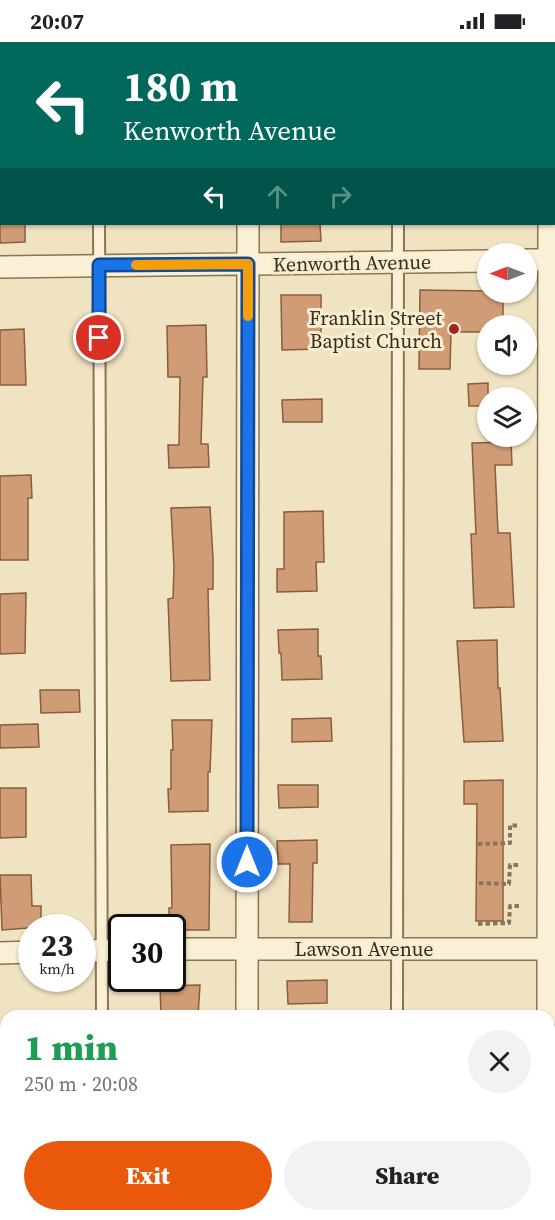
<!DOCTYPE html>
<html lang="en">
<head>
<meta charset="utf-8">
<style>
  :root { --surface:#fff; --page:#f2f2f2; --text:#202124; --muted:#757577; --accent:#ea580c }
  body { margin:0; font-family:"Source Serif 4",serif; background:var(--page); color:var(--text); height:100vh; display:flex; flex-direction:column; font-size:22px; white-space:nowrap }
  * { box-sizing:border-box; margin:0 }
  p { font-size:20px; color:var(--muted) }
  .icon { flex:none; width:33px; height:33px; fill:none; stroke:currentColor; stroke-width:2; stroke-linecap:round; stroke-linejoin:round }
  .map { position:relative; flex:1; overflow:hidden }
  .side { position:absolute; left:0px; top:968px; width:555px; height:212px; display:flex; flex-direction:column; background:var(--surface); border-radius:18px 18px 0 0; box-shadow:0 2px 4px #0004 }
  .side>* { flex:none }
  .banner { position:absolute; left:0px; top:0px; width:555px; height:183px; box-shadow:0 2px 4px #0004; background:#00695c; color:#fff; overflow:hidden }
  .needle { width:39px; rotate:270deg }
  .buttons { position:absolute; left:477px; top:201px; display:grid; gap:12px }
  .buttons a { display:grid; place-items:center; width:60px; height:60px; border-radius:50%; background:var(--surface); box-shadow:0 2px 4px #0004; font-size:30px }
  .speed { position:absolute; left:18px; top:872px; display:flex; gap:12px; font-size:30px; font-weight:700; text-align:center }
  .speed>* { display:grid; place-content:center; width:78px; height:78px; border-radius:50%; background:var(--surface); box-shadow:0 2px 4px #0004; line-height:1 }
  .speed small { font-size:15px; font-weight:400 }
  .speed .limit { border:3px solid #111; border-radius:9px; background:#fff; color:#111 }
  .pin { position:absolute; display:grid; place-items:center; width:51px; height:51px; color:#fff; margin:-26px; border:3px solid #fff; border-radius:50%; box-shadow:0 2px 6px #0007 }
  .me { position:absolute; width:66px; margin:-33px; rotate:0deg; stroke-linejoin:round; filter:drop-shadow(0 0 4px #0008) }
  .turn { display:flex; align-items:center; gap:21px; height:126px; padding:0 24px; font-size:27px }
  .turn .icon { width:78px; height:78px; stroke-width:2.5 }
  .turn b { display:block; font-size:42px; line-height:51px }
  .lanes { display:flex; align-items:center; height:57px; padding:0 24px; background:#0003; justify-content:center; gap:30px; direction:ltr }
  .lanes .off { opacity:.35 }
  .round { display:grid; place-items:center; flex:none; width:63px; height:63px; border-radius:32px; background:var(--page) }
  .headline { display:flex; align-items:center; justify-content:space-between; height:102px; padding:0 24px }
  h1 { font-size:36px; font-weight:800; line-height:45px; color:#1e9e55 }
  .action { display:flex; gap:12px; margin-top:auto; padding:12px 24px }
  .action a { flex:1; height:69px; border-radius:36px; background:var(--accent); color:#fff; font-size:24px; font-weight:800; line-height:69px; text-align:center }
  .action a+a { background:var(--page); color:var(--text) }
  .status { display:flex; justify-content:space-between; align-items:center; height:42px; padding:0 30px; background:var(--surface); direction:ltr }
  .status svg { height:16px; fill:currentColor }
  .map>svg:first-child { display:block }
  .building { fill:#d09c75; stroke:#8b5d3c; stroke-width:1.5 }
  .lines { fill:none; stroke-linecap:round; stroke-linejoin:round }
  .service-casing { stroke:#8b7458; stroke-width:14 }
  .minor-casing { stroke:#8b7458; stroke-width:24 }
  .path { stroke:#8b7458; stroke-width:4; stroke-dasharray:4.5 3; stroke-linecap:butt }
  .service { stroke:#faf0d5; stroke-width:10 }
  .minor { stroke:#faf0d5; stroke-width:21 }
  .route-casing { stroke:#114b97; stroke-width:15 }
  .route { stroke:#1a73e8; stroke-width:10 }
  .slow { stroke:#f59e0b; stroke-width:10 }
  .poi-dot { fill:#9d2525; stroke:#f7edd1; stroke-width:2 }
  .labels { text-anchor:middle; stroke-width:6; stroke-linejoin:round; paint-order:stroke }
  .street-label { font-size:20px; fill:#3a2b1d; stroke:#f7edd1 }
  .poi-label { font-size:20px; fill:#3a2b1d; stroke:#f7edd1; text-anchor:end }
</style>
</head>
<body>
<div class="status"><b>20:07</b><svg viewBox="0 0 49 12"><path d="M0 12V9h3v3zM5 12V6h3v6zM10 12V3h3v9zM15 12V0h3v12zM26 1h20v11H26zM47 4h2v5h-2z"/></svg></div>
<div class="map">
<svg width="555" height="1178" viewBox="0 0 555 1178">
  <rect width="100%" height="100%" fill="#f0e3c1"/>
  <path class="building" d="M 0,182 L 25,182 L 25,200 L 0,201 Z
    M 281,182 L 320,182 L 321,199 L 281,200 Z
    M 420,248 L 488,249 L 488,250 L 503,250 L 503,284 L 488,284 L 488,290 L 451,290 L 450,327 L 419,327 Z
    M 281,253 L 321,253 L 321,307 L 282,308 Z
    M 206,283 L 207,335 L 203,335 L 201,402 L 208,402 L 209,425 L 169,426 L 168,403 L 179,403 L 180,335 L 168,335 L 167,284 Z
    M 24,287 L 26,343 L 0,343 L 0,288 Z
    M 488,341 L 488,364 L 469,364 L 468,342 Z
    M 322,357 L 322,380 L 283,380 L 282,358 Z
    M 511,400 L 512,423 L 495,423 L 498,491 L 510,491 L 514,565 L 474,566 L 471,492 L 476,492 L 472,401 Z
    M 31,433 L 32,456 L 28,456 L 28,518 L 0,518 L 0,434 Z
    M 210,465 L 213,516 L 213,547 L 208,547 L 210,638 L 171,639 L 168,557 L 173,556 L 174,525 L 171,466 Z
    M 323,469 L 324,520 L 316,520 L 317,549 L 277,550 L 277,527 L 284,527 L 284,470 Z
    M 26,551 L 25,611 L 0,612 L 0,552 Z
    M 318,587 L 318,614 L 321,614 L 322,637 L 282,638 L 281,611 L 279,611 L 278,588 Z
    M 497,598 L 498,646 L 500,646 L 503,699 L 464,700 L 457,599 Z
    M 40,648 L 79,648 L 80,670 L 41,671 Z
    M 331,676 L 332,699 L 292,700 L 292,677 Z
    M 172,678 L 212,678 L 210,730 L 208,730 L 208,769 L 169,770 L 168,747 L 171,747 L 171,708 L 173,708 Z
    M 38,682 L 39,705 L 0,706 L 0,683 Z
    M 503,738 L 503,879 L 476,879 L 477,762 L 464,762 L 464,739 Z
    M 278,743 L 318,743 L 318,765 L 279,766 Z
    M 0,746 L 26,746 L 26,795 L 0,796 Z
    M 317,798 L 317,821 L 313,821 L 312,880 L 289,880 L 290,822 L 278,822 L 277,799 Z
    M 210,802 L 209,888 L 172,888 L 172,885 L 169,885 L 169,866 L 172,866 L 171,803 Z
    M 0,833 L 31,833 L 32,864 L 41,864 L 41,885 L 2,888 Z
    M 327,938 L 327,961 L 288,962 L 287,939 Z
    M 200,943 L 198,974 L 161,974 L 160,944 Z"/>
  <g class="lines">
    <defs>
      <path id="service" d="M 99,0 L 99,2
        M 397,0 L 397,2
        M 99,182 L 102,974
        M 397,974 L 398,182
        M 102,1173 L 102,1178
        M 399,1173 L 399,1178"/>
      <path id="minor" d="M 247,0 L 247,2
        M 548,0 L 548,2
        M 526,218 L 555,218
        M 0,225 L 488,219
        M 172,907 L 555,907
        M 82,909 L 122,908
        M 0,911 L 32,910
        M 247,974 L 248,182
        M 548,974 L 549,182
        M 246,1178 L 246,1173
        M 547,1178 L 547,1173"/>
    </defs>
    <use href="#service" class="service-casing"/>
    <use href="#minor" class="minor-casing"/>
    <path class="path" d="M 478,802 L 510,801 L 510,783 L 520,784
      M 479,841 L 509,842 L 510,823 L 520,823
      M 478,882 L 509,881 L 510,864 L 520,864"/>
    <use href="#service" class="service"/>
    <use href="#minor" class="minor"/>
  </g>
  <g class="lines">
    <defs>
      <path id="route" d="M 99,296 L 99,223 L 248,222 L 247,820"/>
    </defs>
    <use href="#route" class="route-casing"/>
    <use href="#route" class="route"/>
    <path class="slow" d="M 136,223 L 248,222 L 248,274"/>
  </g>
  <circle class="poi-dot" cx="454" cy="287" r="6"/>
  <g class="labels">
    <g class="street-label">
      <text transform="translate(352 221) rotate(-1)" y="7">Kenworth Avenue</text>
      <text x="364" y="914">Lawson Avenue</text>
    </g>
    <g class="poi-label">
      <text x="442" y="283">Franklin Street<tspan x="442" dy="23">Baptist Church</tspan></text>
    </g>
  </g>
</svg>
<div class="buttons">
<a><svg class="needle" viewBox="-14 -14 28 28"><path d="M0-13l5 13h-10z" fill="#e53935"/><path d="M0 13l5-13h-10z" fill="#757577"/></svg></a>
<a><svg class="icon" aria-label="sound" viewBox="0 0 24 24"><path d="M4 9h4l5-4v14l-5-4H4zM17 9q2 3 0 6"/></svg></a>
<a><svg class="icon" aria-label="layers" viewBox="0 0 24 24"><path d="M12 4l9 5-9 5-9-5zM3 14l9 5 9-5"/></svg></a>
</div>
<div class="speed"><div>23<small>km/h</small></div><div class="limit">30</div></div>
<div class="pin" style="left:99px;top:296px;background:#d93025"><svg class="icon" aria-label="arrive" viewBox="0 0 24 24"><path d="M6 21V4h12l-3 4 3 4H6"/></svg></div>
<svg class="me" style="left:247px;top:820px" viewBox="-20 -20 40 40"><circle r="17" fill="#1a73e8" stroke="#fff" stroke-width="3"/><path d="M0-11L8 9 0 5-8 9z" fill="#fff"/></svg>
<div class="banner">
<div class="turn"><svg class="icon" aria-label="left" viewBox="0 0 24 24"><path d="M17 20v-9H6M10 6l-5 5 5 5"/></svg><div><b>180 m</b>Kenworth Avenue</div></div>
<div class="lanes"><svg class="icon" aria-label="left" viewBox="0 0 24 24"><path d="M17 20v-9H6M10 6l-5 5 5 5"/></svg><svg class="icon off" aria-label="ahead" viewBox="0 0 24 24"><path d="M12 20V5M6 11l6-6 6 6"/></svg><svg class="icon off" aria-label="right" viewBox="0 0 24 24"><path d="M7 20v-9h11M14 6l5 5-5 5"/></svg></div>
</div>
<section class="side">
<div class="headline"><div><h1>1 min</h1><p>250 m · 20:08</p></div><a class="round"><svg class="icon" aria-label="close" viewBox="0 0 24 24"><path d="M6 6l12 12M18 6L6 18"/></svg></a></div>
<div class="action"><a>Exit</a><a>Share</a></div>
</section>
</div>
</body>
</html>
